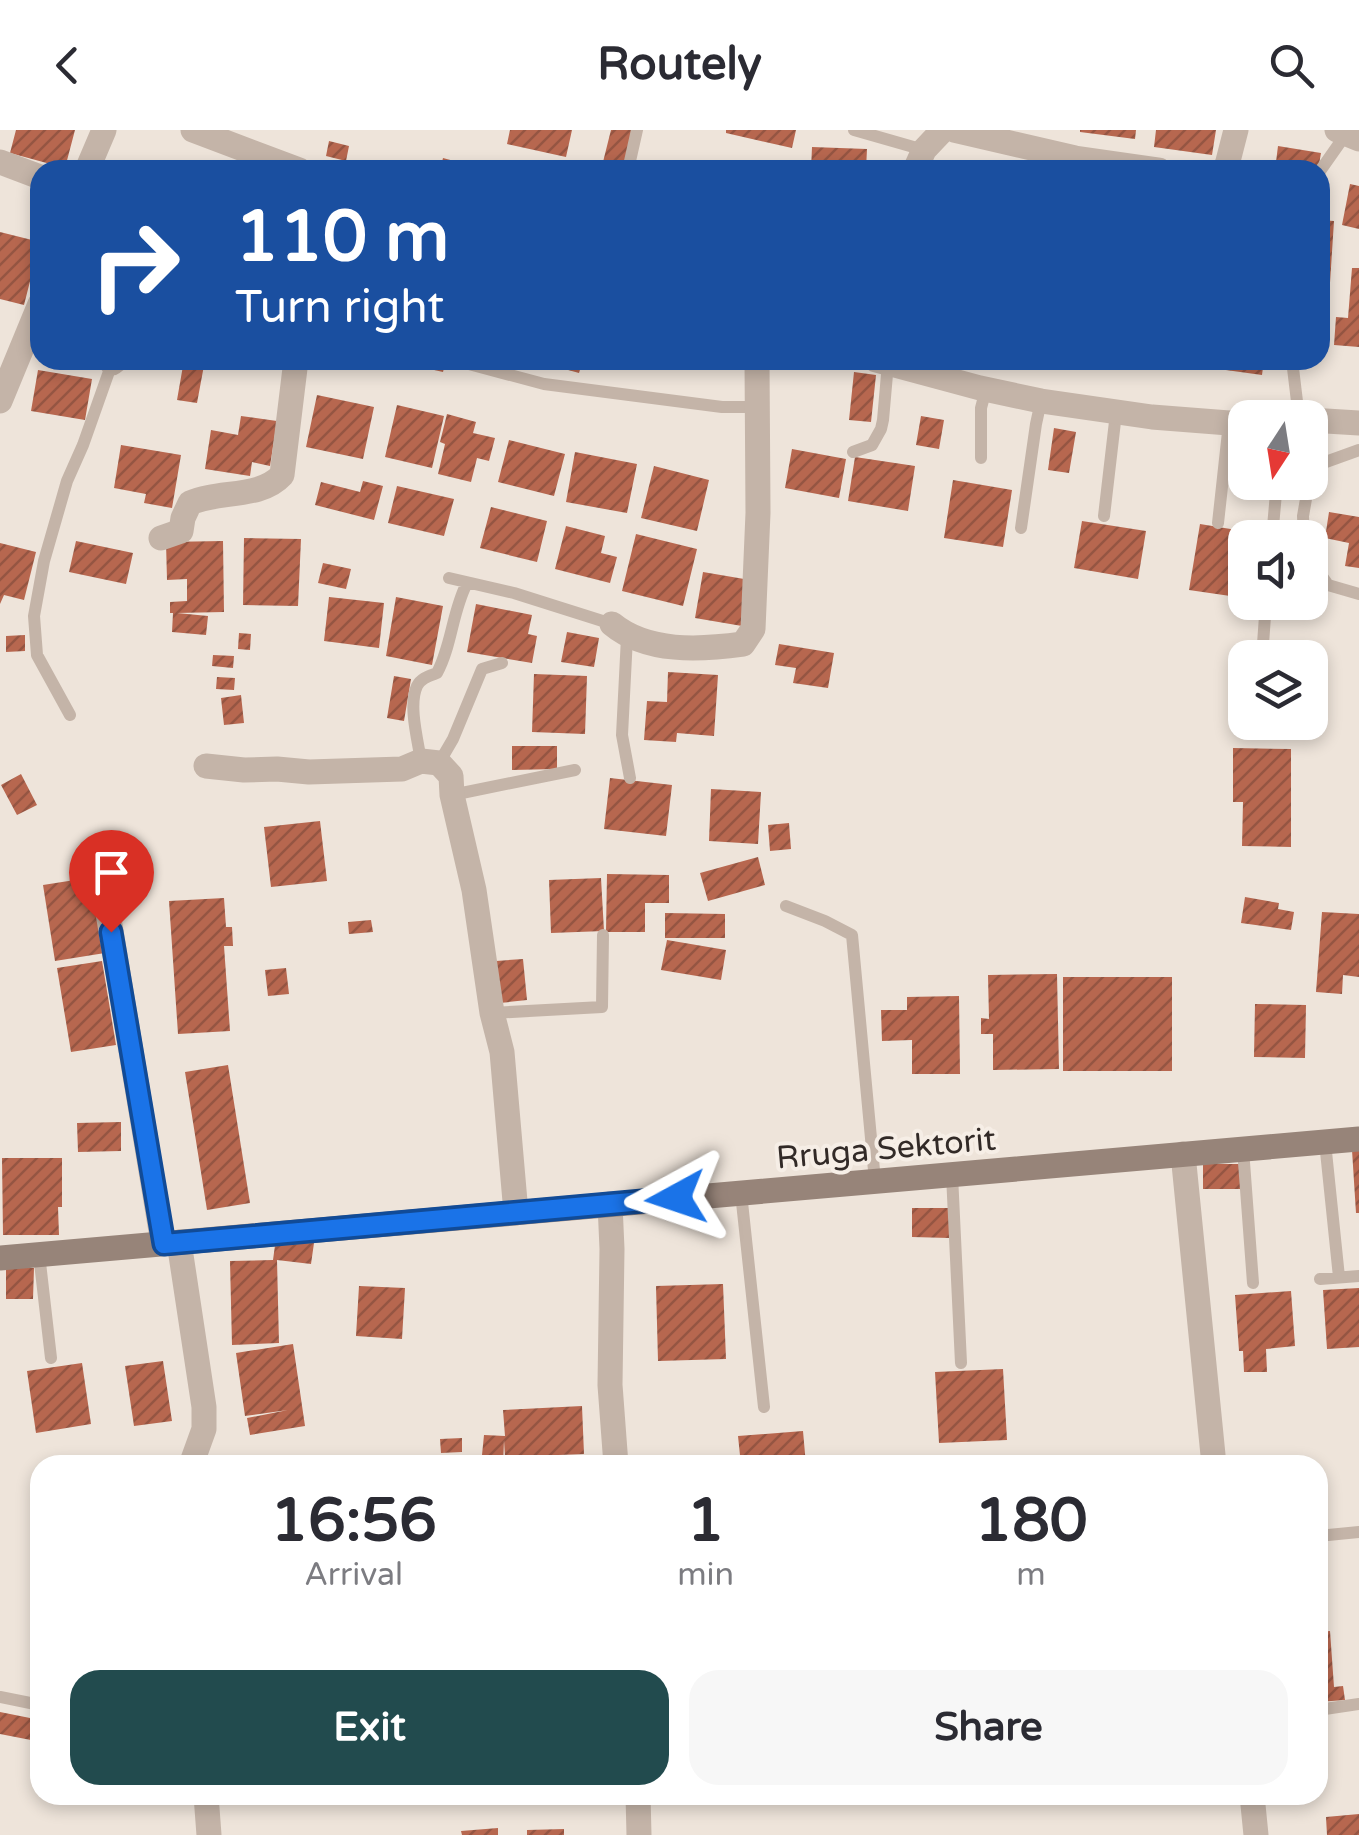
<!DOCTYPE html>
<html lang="en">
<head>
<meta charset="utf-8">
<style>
  :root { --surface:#fff; --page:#f7f7f7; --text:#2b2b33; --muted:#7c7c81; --accent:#224b4e }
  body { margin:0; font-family:"Varela Round",sans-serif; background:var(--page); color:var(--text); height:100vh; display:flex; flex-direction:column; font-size:38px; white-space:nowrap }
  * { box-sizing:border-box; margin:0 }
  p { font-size:32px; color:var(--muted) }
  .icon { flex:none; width:55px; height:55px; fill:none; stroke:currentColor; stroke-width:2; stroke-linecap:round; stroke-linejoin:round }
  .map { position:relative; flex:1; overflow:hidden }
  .side { position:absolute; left:30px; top:1325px; width:1298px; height:350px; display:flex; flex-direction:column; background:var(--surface); border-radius:30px; box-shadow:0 5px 15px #0003 }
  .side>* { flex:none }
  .guide { position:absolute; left:30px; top:30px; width:1300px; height:210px; border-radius:30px; box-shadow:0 5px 15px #0003; background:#1a4fa0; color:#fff; overflow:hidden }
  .needle { width:65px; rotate:192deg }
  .controls { position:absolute; left:1228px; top:270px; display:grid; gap:20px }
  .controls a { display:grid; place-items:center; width:100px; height:100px; border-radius:20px; background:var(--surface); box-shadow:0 5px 15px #0003; font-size:50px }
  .pin { position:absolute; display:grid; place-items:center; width:85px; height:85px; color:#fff; margin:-102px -42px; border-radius:50% 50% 50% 0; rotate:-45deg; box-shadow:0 0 10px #0007 }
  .pin .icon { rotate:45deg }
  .me { position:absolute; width:110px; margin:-55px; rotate:265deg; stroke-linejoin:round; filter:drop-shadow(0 0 8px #0008) }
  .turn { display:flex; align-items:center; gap:35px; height:210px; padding:0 40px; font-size:45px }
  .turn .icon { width:130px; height:130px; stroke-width:2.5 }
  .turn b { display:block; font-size:70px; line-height:85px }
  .eta { display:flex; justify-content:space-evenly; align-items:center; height:170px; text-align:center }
  .eta b { font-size:60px; font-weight:700; line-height:70px }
  .primary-button { display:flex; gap:20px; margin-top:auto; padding:20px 40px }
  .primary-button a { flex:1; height:115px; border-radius:30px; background:var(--accent); color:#fff; font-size:40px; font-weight:700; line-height:115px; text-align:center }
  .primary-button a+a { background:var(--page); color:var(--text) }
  header { display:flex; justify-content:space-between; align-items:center; height:130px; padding:0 40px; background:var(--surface); font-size:45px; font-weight:700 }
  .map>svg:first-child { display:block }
  .building { fill:url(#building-hatch) }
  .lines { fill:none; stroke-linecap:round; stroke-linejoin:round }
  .lane { stroke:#c4b4a8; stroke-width:12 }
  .street { stroke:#c4b4a8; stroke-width:25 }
  .secondary { stroke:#978479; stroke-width:25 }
  .route-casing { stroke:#114b97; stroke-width:25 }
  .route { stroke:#1a73e8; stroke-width:18 }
  .labels { text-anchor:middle; stroke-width:8; stroke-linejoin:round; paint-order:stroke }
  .street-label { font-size:32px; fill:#322a27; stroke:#f6eee6 }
</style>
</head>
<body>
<header><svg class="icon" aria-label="back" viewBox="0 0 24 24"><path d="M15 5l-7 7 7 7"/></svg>Routely<svg class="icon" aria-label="search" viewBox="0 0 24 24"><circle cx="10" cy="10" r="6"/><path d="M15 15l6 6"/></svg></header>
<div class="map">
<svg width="1359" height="1705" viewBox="0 0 1359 1705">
  <defs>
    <pattern id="building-hatch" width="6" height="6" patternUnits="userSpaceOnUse" patternTransform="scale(2.5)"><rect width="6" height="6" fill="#b7674f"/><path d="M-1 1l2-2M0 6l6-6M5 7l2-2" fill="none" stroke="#955542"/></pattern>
  </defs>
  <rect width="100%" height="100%" fill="#eee4da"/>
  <path class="building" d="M 16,0 L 75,0 L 65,38 L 10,23 Z
    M 510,0 L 572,0 L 566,27 L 507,14 Z
    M 611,0 L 635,0 L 625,40 L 601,40 Z
    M 726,0 L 796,0 L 792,18 L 726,3 Z
    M 1080,0 L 1136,0 L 1135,9 L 1080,2 Z
    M 1156,0 L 1216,0 L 1212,25 L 1154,17 Z
    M 329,11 L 349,16 L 346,31 L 326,26 Z
    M 1278,16 L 1321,23 L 1318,40 L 1275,40 Z
    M 812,17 L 867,19 L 866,40 L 811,40 Z
    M 443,28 L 483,39 L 483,40 L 440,40 Z
    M 1350,54 L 1359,56 L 1359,99 L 1342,95 Z
    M 1320,90 L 1334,91 L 1330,153 L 1320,152 Z
    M 0,102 L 40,112 L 24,175 L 0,169 Z
    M 1352,138 L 1359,138 L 1359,217 L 1334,215 L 1336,187 L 1348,188 Z
    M 184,230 L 205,230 L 197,273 L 177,270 Z
    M 409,230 L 446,230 L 443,242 L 408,234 Z
    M 532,230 L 583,230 L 579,243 Z
    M 1205,230 L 1264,230 L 1262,245 L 1204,237 Z
    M 38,240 L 92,249 L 85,290 L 31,281 Z
    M 854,242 L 876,245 L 871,292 L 849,290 Z
    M 317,265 L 374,277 L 363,329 L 306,317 Z
    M 397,275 L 444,286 L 432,338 L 385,327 Z
    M 447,284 L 476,292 L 473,303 L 495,308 L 489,331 L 477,328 L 471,352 L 438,344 L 445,314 L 440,312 Z
    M 241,286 L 277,291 L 270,336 L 252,332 L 250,346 L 205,339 L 211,300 L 238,305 Z
    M 921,286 L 944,290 L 939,319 L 916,315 Z
    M 1054,298 L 1076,302 L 1069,343 L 1048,340 Z
    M 509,310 L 565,324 L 554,366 L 498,352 Z
    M 121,315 L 181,325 L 172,378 L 144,373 L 146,364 L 114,358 Z
    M 792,319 L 846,329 L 839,368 L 785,358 Z
    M 575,322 L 637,334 L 627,383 L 566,372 Z
    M 855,327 L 915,336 L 908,381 L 848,371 Z
    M 654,336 L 709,350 L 697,401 L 641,388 Z
    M 953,350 L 1012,360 L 1003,417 L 944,408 Z
    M 363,351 L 383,356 L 374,390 L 315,375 L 321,352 L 360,362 Z
    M 397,356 L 454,369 L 444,406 L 388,393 Z
    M 491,377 L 547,391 L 537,432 L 480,418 Z
    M 1329,382 L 1359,387 L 1359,438 L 1345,436 L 1349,413 L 1325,408 Z
    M 1082,391 L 1146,401 L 1138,449 L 1074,438 Z
    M 1200,394 L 1255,403 L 1254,408 L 1245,408 L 1244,468 L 1189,460 Z
    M 566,396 L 605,406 L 601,423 L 617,427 L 610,453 L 555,439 Z
    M 636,404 L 697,419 L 683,476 L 622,461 Z
    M 244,408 L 301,409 L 298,476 L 243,475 Z
    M 76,411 L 133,423 L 126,454 L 69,442 Z
    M 223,411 L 224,482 L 177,483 L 208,486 L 206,505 L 172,502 L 173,483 L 170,483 L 170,472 L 187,471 L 187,449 L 167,450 L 166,412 Z
    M 0,413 L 36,422 L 24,470 L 4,465 L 0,474 Z
    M 323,433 L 351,439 L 346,459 L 318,453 Z
    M 703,442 L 750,450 L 742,496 L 695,488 Z
    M 329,467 L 384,473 L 379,518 L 324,511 Z
    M 396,467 L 443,476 L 432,535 L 386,526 Z
    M 476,474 L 532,485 L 528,504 L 537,506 L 532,533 L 467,522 Z
    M 567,502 L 599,508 L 594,537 L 561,532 Z
    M 239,503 L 251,504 L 250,520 L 238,519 Z
    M 25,505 L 25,521 L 6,522 L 6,506 Z
    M 779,514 L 834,523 L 828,558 L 793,553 L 796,538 L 775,535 Z
    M 213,525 L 234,526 L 233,538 L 212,536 Z
    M 668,542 L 718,545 L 714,606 L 677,603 L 676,612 L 644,610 L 647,571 L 667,572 Z
    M 534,544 L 587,546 L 585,604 L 532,602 Z
    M 394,546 L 411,549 L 404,591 L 387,588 Z
    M 217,547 L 235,548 L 234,560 L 216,559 Z
    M 241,565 L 244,593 L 224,595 L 221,568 Z
    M 512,616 L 557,616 L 557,639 L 512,640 Z
    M 1233,618 L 1291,619 L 1291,717 L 1242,716 L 1243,672 L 1233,672 Z
    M 21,644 L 37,675 L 17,685 L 1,655 Z
    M 610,648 L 672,655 L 666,706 L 604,699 Z
    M 711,659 L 761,662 L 758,714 L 709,711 Z
    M 320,691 L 327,751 L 271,757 L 264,697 Z
    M 789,693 L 791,719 L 770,721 L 768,695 Z
    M 758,727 L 765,755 L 708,771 L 700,743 Z
    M 607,744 L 669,745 L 669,773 L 645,773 L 645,802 L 606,802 Z
    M 94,747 L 105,823 L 55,831 L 43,755 Z
    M 601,748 L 604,801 L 551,803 L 549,750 Z
    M 1245,767 L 1279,773 L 1278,779 L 1294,782 L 1291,800 L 1241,793 Z
    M 224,768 L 226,797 L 232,797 L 233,816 L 224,816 L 230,901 L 178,904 L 169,771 Z
    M 1322,782 L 1359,784 L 1359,847 L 1343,845 L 1342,864 L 1316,862 Z
    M 665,783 L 725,784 L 725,808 L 665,808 Z
    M 371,790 L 373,802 L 349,804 L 348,792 Z
    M 667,810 L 726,820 L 721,850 L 661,840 Z
    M 523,829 L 527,870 L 500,873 L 496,831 Z
    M 102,831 L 116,915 L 71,922 L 57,838 Z
    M 286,838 L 289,864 L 268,866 L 265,840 Z
    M 1057,844 L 1059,939 L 993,940 L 993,904 L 981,904 L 981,888 L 989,889 L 988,845 Z
    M 1063,847 L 1172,847 L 1172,941 L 1063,941 Z
    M 959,866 L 960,944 L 912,944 L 912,910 L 882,911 L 881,880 L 907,880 L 907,867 Z
    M 1255,874 L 1306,875 L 1305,928 L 1254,927 Z
    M 228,935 L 250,1073 L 207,1080 L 185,942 Z
    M 121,992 L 121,1021 L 78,1022 L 77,993 Z
    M 1352,1020 L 1359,1020 L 1359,1083 L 1356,1083 Z
    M 2,1028 L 62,1028 L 62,1077 L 58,1077 L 59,1105 L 3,1105 Z
    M 1203,1034 L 1242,1034 L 1242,1059 L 1203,1059 Z
    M 912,1078 L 950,1078 L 949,1108 L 912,1107 Z
    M 276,1108 L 314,1113 L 311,1134 L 277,1130 L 279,1213 L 232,1215 L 230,1131 L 273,1130 Z
    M 6,1138 L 34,1138 L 33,1169 L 6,1169 Z
    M 723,1154 L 726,1229 L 658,1231 L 656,1156 Z
    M 359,1156 L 405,1158 L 402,1209 L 356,1206 Z
    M 1359,1158 L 1359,1217 L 1327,1219 L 1323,1160 Z
    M 1291,1161 L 1295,1216 L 1266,1219 L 1267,1242 L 1244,1242 L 1243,1221 L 1239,1221 L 1235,1165 Z
    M 293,1214 L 305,1296 L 250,1305 L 247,1288 L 288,1280 L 245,1286 L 236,1223 Z
    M 163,1231 L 172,1291 L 134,1296 L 125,1236 Z
    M 82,1233 L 91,1294 L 36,1303 L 27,1241 Z
    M 1003,1239 L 1007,1310 L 939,1313 L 935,1242 Z
    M 582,1276 L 584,1324 L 505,1327 L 504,1310 L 503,1335 L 481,1335 L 484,1305 L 505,1306 L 503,1280 Z
    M 803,1301 L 806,1335 L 741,1335 L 738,1306 Z
    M 462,1308 L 462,1322 L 441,1323 L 440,1309 Z
    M 1330,1501 L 1334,1557 L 1343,1556 L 1345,1570 L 1318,1572 L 1318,1502 Z
    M 0,1582 L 40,1590 L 36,1611 L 0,1604 Z
    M 1359,1684 L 1359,1705 L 1327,1705 L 1326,1687 Z
    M 498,1698 L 498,1705 L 462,1705 L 461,1701 Z
    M 564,1699 L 564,1705 L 527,1705 L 527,1700 Z"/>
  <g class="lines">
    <path class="lane" d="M 854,0 L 924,20
      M 628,40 L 637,0
      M 1320,41 L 1346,4
      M 454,230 L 544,254 L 722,277 L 758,277
      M 1292,230 L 1299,288
      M 853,322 L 872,315 L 881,299 L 883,290 L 888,233
      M 981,328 L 981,278 L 986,259
      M 1310,350 L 1323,333 L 1359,320
      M 1104,386 L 1116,283
      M 1218,393 L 1229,293
      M 1021,398 L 1036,294 L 1041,271
      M 1272,408 L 1277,352
      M 1304,408 L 1303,386 L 1309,352
      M 1310,429 L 1328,455 L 1359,464
      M 449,448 L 514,463 L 612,494
      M 627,507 L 622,605 L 630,648
      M 1262,528 L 1266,472
      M 70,585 L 37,525 L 34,486 L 44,431 L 67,351 L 83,315 L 112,233
      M 421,631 C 418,611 408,575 417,556 C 421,548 429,546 437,543 C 452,515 452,482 467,453
      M 439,633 L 453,609 L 482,539 L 502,533
      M 452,665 L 575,640
      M 786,776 L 825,791 L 852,805 L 875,1051
      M 492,883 L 602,877 L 603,805
      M 1325,1012 L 1339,1147
      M 1243,1019 L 1253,1153
      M 952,1045 L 961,1233
      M 741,1063 L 764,1277
      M 39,1124 L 51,1228
      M 1320,1149 L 1359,1146
      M 1318,1406 L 1359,1402
      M 0,1567 L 40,1575
      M 1318,1580 L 1359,1574"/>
    <path class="street" d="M 193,0 L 299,40
      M 954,0 L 1075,28 L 1159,40
      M 1337,0 L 1359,9
      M 0,32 L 40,47
      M 87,40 L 104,0
      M 915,40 L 924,20 L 943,0
      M 1223,40 L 1227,35 L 1236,0
      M 876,230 L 980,258 L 1041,271 L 1152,287 L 1229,293 L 1245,292
      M 112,233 L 116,230
      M 0,271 L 40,174
      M 1310,290 L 1359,293
      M 161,408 L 181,401 L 183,388 L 190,373 C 219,360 260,369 282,345 L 296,230
      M 612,494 C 647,523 700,520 743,514 L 753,499 L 758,383 L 757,230
      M 206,636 L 244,640 L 277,639 L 309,642 L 402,639 L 421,631 L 439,633 L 451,646 L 452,665 L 474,760 L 492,883 L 502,922 L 516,1083
      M 105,765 L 163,1113
      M 1183,1024 L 1214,1335
      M 610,1074 L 612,1119 L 610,1255 L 616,1335
      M 179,1112 L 204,1277 L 204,1299 L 191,1335
      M 206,1665 L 209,1705
      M 638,1665 L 639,1705
      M 1252,1665 L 1256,1705"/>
    <path class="secondary" d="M 0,1128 L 1359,1009"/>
  </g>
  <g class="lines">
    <defs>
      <path id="route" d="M 111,802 L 164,1114 L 676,1068"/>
    </defs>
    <use href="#route" class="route-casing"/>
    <use href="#route" class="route"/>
  </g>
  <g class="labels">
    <g class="street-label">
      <text transform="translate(886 1018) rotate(-5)" y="11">Rruga Sektorit</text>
    </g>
  </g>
</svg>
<div class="controls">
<a><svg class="needle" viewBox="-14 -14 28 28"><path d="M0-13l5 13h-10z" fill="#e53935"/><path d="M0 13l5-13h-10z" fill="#7c7c81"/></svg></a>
<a><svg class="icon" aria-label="sound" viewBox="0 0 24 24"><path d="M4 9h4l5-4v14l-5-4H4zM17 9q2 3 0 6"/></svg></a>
<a><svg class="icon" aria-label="layers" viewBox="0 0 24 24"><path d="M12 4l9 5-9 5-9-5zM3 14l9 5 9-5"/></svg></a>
</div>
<div class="pin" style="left:111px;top:802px;background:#d93025"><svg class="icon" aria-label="arrive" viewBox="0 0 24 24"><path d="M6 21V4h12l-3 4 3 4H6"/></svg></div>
<svg class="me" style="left:676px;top:1068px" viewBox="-20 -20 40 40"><path d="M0-17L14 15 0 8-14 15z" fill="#1a73e8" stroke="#fff" stroke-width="4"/></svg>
<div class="guide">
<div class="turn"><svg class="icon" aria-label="right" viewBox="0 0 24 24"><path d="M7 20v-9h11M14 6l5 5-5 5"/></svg><div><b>110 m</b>Turn right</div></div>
</div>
<section class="side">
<div class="eta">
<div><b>16:56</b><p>Arrival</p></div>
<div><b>1</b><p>min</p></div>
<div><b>180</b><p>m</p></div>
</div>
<div class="primary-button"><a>Exit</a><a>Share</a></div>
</section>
</div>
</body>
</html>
